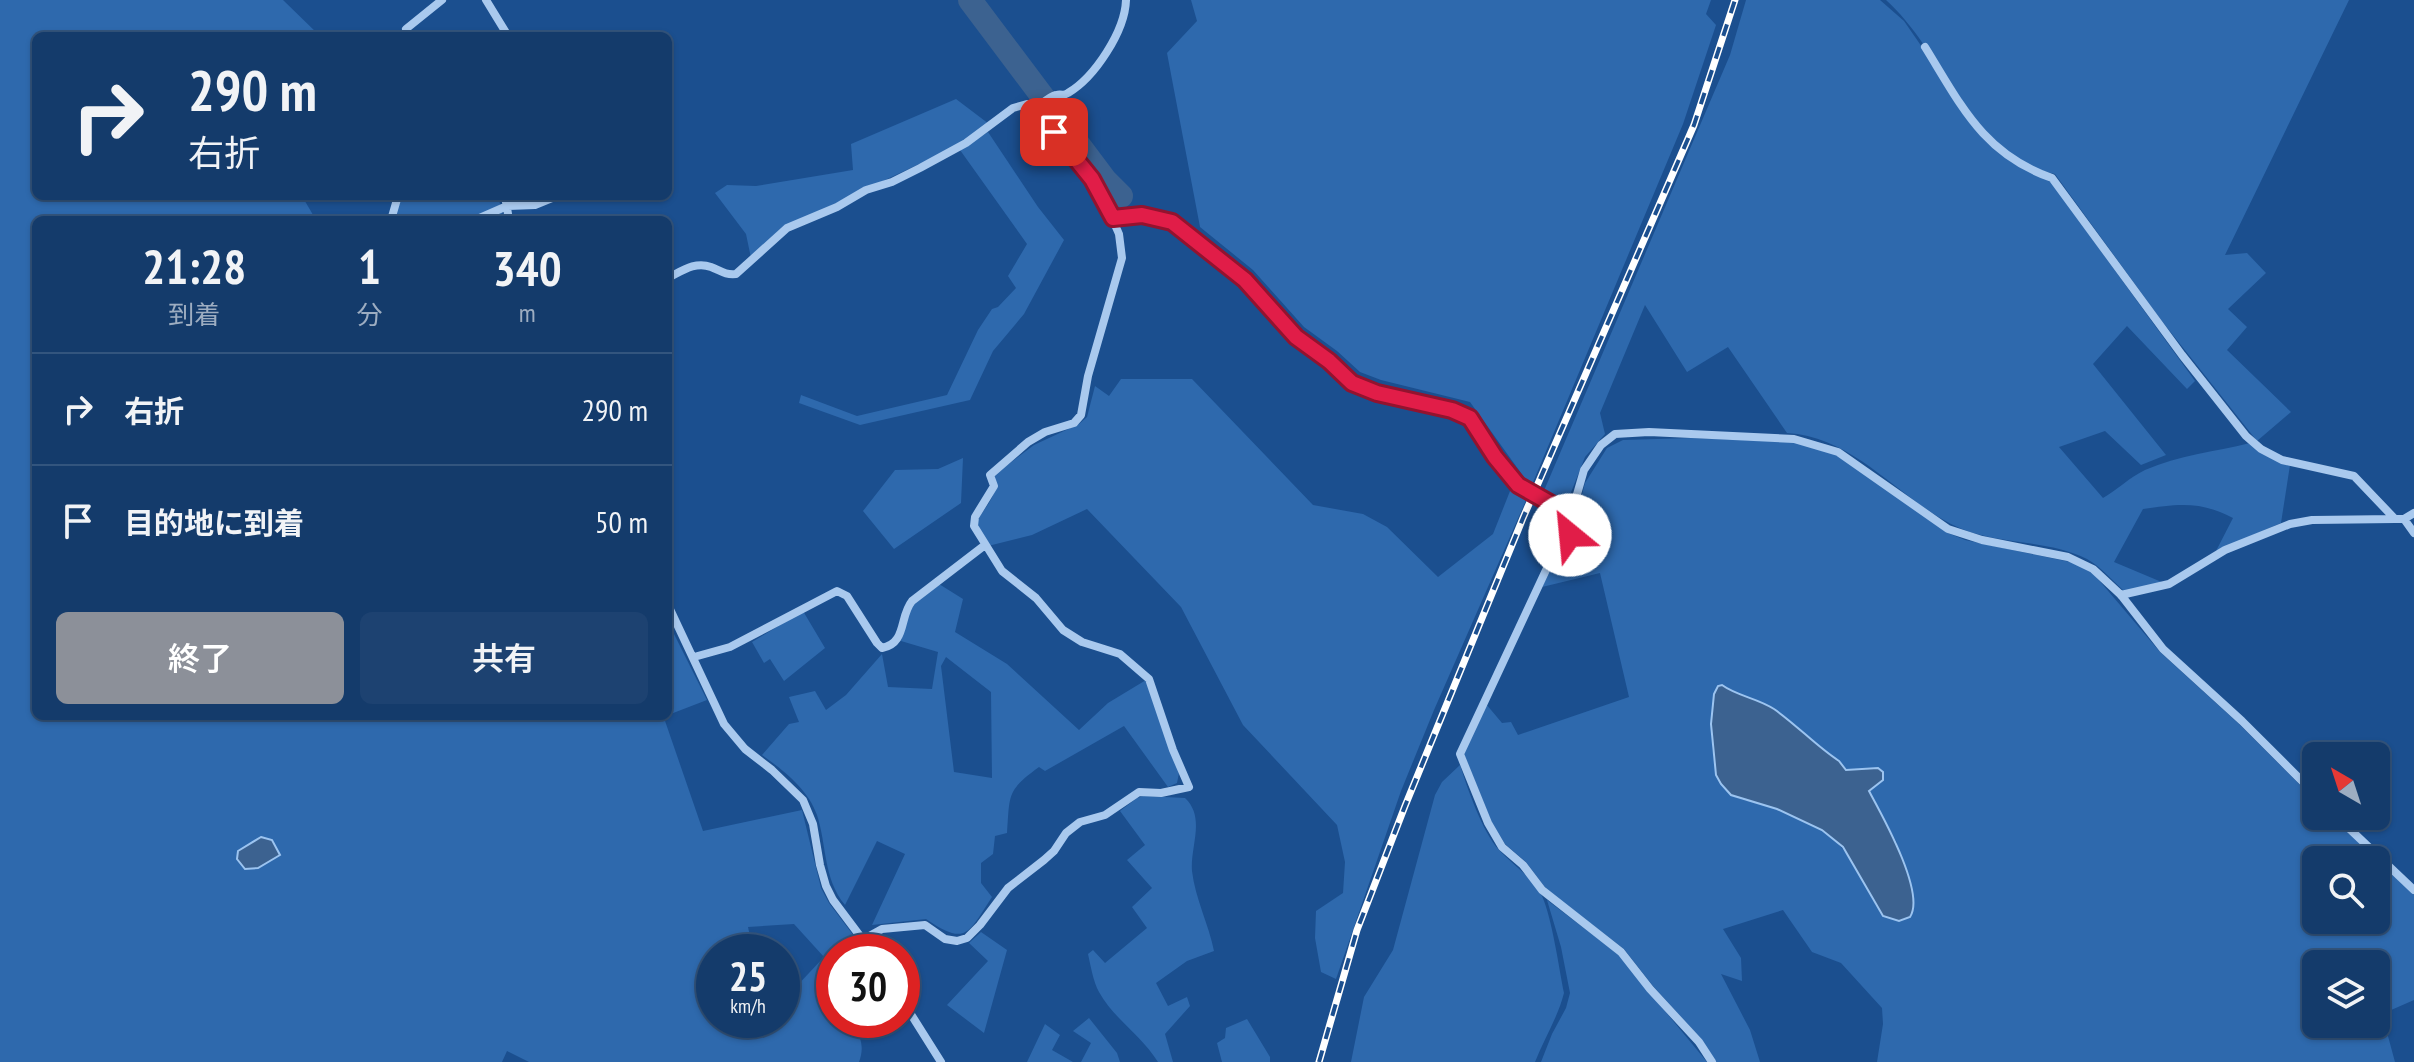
<!DOCTYPE html>
<html lang="ja">
<head>
<meta charset="utf-8">
<style>
  :root { --surface:#143b6b; --page:#1d4271; --text:#f1f3f6; --muted:#9dadc1; --line:#33557e; --accent:#8c9099 }
  body { margin:0; font-family:"PT Sans Narrow","Noto Sans JP",sans-serif; background:var(--page); color:var(--text); height:100vh; display:flex; flex-direction:column; font-size:30px; white-space:nowrap }
  * { box-sizing:border-box; margin:0 }
  p { font-size:26px; color:var(--muted) }
  .icon { flex:none; width:44px; height:44px; fill:none; stroke:currentColor; stroke-width:2; stroke-linecap:round; stroke-linejoin:round }
  .map { position:relative; flex:1; overflow:hidden }
  .details { position:absolute; left:32px; top:216px; width:640px; height:504px; display:flex; flex-direction:column; background:var(--surface); border-radius:12px; box-shadow:0 2px 6px #0004,0 0 0 2px var(--line) }
  .details>* { flex:none }
  .guide { position:absolute; left:32px; top:32px; width:640px; height:168px; border-radius:12px; box-shadow:0 2px 6px #0004,0 0 0 2px var(--line); background:#143b6b; color:var(--text); overflow:hidden }
  .needle { width:52px; rotate:321deg }
  .controls { position:absolute; left:2302px; top:742px; display:grid; gap:16px }
  .controls a { display:grid; place-items:center; width:88px; height:88px; border-radius:12px; background:var(--surface); box-shadow:0 2px 6px #0004,0 0 0 2px var(--line); font-size:40px }
  .speed { position:absolute; left:696px; top:934px; display:flex; gap:16px; font-size:40px; font-weight:700; text-align:center }
  .speed>* { display:grid; place-content:center; width:104px; height:104px; border-radius:50%; background:var(--surface); box-shadow:0 2px 6px #0004,0 0 0 2px var(--line); line-height:1 }
  .speed small { font-size:20px; font-weight:400 }
  .speed .limit { border:12px solid #d22; background:#fff; color:#111 }
  .pin { position:absolute; display:grid; place-items:center; width:68px; height:68px; color:#fff; margin:-34px; border-radius:16px; box-shadow:0 4px 12px #0006 }
  .me { position:absolute; width:88px; margin:-44px; rotate:332deg; stroke-linejoin:round; filter:drop-shadow(0 0 6px #0008) }
  .turn { display:flex; align-items:center; gap:28px; height:168px; padding:0 24px; font-size:36px }
  .turn .icon { width:104px; height:104px; stroke-width:2.5 }
  .turn b { display:block; font-size:56px; line-height:68px }
  .eta { display:flex; justify-content:space-evenly; align-items:center; height:136px; text-align:center }
  .eta b { font-size:48px; font-weight:600; line-height:56px }
  .primary-button { display:flex; gap:16px; margin-top:auto; padding:16px 24px }
  .primary-button a { flex:1; height:92px; border-radius:12px; background:var(--accent); color:#fff; font-size:32px; font-weight:600; line-height:92px; text-align:center }
  .primary-button a+a { background:var(--page); color:var(--text) }
  ul { padding:0; list-style:none }
  li { display:flex; align-items:center; gap:24px; height:112px; padding:0 24px; border-top:2px solid var(--line) }
  li div { flex:1 }
  li b { display:block; font-size:30px }
  li em { font-style:normal }
  .map>svg:first-child { display:block }
  .green { fill:#2e69ad; fill-rule:evenodd }
  .water { fill:#3c6290; stroke:#9cc4f0; stroke-width:2 }
  .lines { fill:none; stroke-linecap:round; stroke-linejoin:round }
  .river { stroke:#3c6290; stroke-width:24 }
  .minor { stroke:#a9c9ee; stroke-width:8 }
  .rail-casing { stroke:#fff; stroke-width:7 }
  .rail { stroke:#1b4f8f; stroke-width:4; stroke-dasharray:12; stroke-linecap:butt }
  .route-casing { stroke:#92132f; stroke-width:20 }
  .route { stroke:#e11d48; stroke-width:14 }
</style>
</head>
<body>
<div class="map">
<svg width="2414" height="1062" viewBox="0 0 2414 1062">
  <rect width="100%" height="100%" fill="#1b4f8f"/>
  <path class="green" d="M 0,0 L 283,0 L 320,36 L 36,36 L 36,196 L 302,196 L 316,220 L 36,220 L 36,716 L 666,716 L 664,718 L 703,831 L 802,810 L 821,888 L 829,903 L 866,952 L 834,952 L 834,1020 C 857,1021 867,1042 859,1062 L 529,1062 L 507,1051 L 502,1062 L 0,1062 ZM 794,924 L 824,957 L 794,989 L 782,976 L 782,1020 L 714,1020 L 714,952 L 761,952 L 751,941 L 748,927 Z
    M 1191,0 L 1711,0 L 1706,14 L 1716,25 L 1683,124 L 1531,487 L 1470,402 L 1381,380 L 1360,372 L 1337,351 L 1304,327 L 1253,270 L 1200,227 L 1167,53 L 1197,21 Z
    M 1746,0 L 1880,0 L 1904,21 L 1989,144 L 2011,162 L 2048,178 L 2195,381 L 2187,389 L 2127,326 L 2093,364 L 2166,455 L 2141,465 L 2105,431 L 2059,447 L 2103,498 C 2117,490 2130,477 2145,470 C 2179,455 2214,452 2250,443 L 2290,465 L 2281,523 L 2216,551 L 2233,518 C 2201,501 2178,504 2143,509 L 2114,562 L 2164,583 L 2124,591 C 2112,580 2101,567 2087,559 C 2045,538 1993,546 1951,524 C 1895,495 1854,437 1787,433 L 1728,347 L 1687,372 L 1645,305 L 1600,413 L 1605,434 L 1585,457 L 1566,505 L 1543,493 L 1730,55 Z
    M 1886,0 L 2349,0 L 2225,255 L 2247,253 L 2266,273 L 2228,309 L 2247,327 L 2227,350 L 2291,412 L 2257,441 L 2161,320 L 2055,174 C 1970,156 1946,54 1886,0 Z
    M 956,99 L 989,124 L 953,148 L 779,230 L 751,258 L 746,234 L 715,193 L 727,185 L 756,186 L 853,170 L 851,144 Z
    M 988,132 L 1038,207 L 1064,240 L 1024,314 L 993,351 L 970,400 L 860,425 L 799,403 L 801,395 L 857,416 L 947,395 L 978,330 L 992,309 L 998,307 L 1016,288 L 1008,276 L 1027,244 L 960,150 Z
    M 402,196 L 498,196 L 504,220 L 394,220 Z
    M 1121,379 L 1192,379 L 1313,505 L 1363,514 L 1387,527 L 1438,577 L 1493,534 L 1512,486 L 1527,498 L 1434,710 L 1401,791 L 1336,979 L 1321,972 L 1315,938 L 1316,911 L 1343,893 L 1345,862 L 1337,825 L 1243,725 L 1181,607 L 1087,509 L 1032,535 L 988,546 L 976,524 C 984,506 1000,496 994,475 L 1034,445 L 1079,424 L 1087,417 L 1095,386 L 1109,396 Z
    M 1691,438 L 1796,442 L 1835,453 L 1948,533 L 1965,540 L 2075,563 L 2092,572 L 2160,652 L 2239,724 L 2316,801 L 2316,816 L 2331,816 L 2376,860 L 2316,860 L 2316,920 L 2376,920 L 2376,860 L 2414,895 L 2414,1000 L 2382,1014 L 2395,1062 L 1877,1062 L 1883,1024 L 1882,1008 L 1841,963 L 1812,952 L 1783,910 L 1723,929 L 1741,958 L 1742,981 L 1721,974 L 1750,1030 L 1760,1062 L 1716,1062 L 1702,1040 L 1653,986 L 1624,949 L 1547,890 L 1526,862 L 1505,844 L 1491,821 L 1464,754 L 1486,704 L 1502,723 L 1511,722 L 1518,735 L 1629,697 L 1600,573 L 1542,587 L 1558,555 L 1569,544 L 1585,483 L 1607,448 L 1623,440 ZM 1726,687 L 1839,761 L 1846,770 L 1878,768 L 1883,780 L 1869,791 L 1897,843 L 1899,921 L 1883,916 C 1863,887 1854,852 1823,831 C 1805,819 1781,810 1760,804 C 1751,801 1738,800 1731,794 C 1707,777 1711,720 1714,694 ZM 2316,964 L 2376,964 L 2376,1024 L 2316,1024 Z
    M 963,458 L 961,503 L 894,549 L 863,511 L 895,470 L 938,469 Z
    M 939,584 L 963,599 L 955,632 L 1007,664 L 1079,730 L 1108,703 L 1146,680 L 1179,773 L 1177,783 L 1168,787 L 1124,726 L 1045,771 L 1039,767 C 1006,791 1010,795 1007,833 L 995,836 L 993,854 L 981,863 L 981,883 L 992,897 C 968,933 967,947 926,919 L 872,925 L 905,854 L 877,841 L 845,905 C 823,878 827,846 817,815 C 808,789 783,770 762,755 L 789,724 L 799,722 L 789,697 L 815,691 L 826,710 L 846,695 L 882,654 L 888,687 L 932,689 L 938,652 L 901,641 L 911,606 ZM 946,657 L 991,692 L 992,778 L 954,772 L 941,666 Z
    M 803,611 L 825,648 L 784,681 L 770,659 L 764,663 L 752,642 Z
    M 668,622 L 707,700 L 668,715 Z
    M 1460,765 C 1468,790 1482,831 1499,850 C 1513,865 1532,877 1542,896 C 1552,918 1559,968 1564,993 C 1558,1017 1544,1039 1535,1062 L 1351,1062 L 1364,997 L 1393,950 L 1435,795 L 1442,782 Z
    M 1144,796 L 1185,798 C 1206,818 1190,846 1192,871 C 1195,898 1209,925 1214,951 L 1187,961 L 1156,983 L 1168,1006 L 1187,997 L 1190,1006 L 1165,1034 L 1173,1062 L 1158,1062 C 1142,1036 1114,1019 1099,992 C 1093,981 1091,967 1088,954 L 1093,950 L 1105,963 L 1147,928 L 1132,907 L 1152,888 L 1127,860 L 1145,845 L 1120,811 L 1137,798 Z
    M 1547,900 L 1618,954 L 1707,1062 L 1541,1062 L 1552,1034 L 1566,1008 L 1570,993 L 1561,947 Z
    M 981,932 L 1007,950 L 984,1033 L 947,1005 L 988,961 L 969,943 Z
    M 1089,1018 L 1117,1053 L 1120,1062 L 1081,1062 L 1091,1043 L 1073,1031 Z
    M 1247,1019 L 1270,1057 L 1270,1062 L 1222,1062 L 1217,1043 L 1225,1038 L 1226,1028 Z
    M 1045,1024 L 1060,1035 L 1052,1050 L 1073,1062 L 1027,1062 Z"/>
  <path class="water" d="M 1722,685 C 1737,696 1757,698 1774,709 C 1797,725 1816,746 1839,761 L 1846,770 L 1878,768 L 1883,772 L 1883,780 L 1869,791 C 1882,815 1926,893 1910,917 L 1899,921 L 1883,916 L 1843,847 L 1822,830 L 1777,809 L 1731,795 L 1721,784 L 1716,775 L 1711,724 L 1714,694 L 1718,686 Z
    M 261,837 L 272,840 L 280,855 L 258,868 L 245,869 L 237,859 L 238,851 Z"/>
  <g class="lines">
    <path class="river" d="M 970,0 L 1105,180 L 1121,196"/>
    <path class="minor" d="M 486,0 L 508,36
      M 406,29 L 442,0
      M 1925,47 C 1961,105 1983,154 2052,178 L 2182,355 L 2246,436 L 2261,449 L 2282,460 L 2354,476 L 2395,519 L 2404,519 L 2414,513
      M 1035,109 C 1041,105 1048,97 1056,95 C 1063,93 1062,97 1068,93 C 1095,77 1125,31 1126,0
      M 505,196 L 509,220
      M 1113,218 L 1142,215 L 1172,222 L 1245,280 L 1296,337 L 1329,361 L 1352,383 L 1377,393 L 1452,410 L 1470,418 L 1495,457 L 1518,485 L 1571,515
      M 391,220 L 398,196
      M 475,220 L 507,206 L 535,205 L 557,196
      M 668,278 C 682,271 695,261 711,267 C 721,271 725,275 736,274 L 787,228 L 837,207 L 866,190 L 892,182 L 920,168 L 966,143 L 1013,108 L 1027,104 L 1035,109 L 1100,191 L 1119,234 L 1122,258 L 1088,376 L 1081,415 L 1074,423 L 1045,432 L 1028,442 L 990,475 L 994,486 L 975,517 L 974,526 L 1002,571 L 1036,598 L 1063,630 L 1082,642 L 1120,654 L 1149,679 L 1173,750 L 1189,787 L 1161,793 L 1139,792 L 1105,815 L 1080,822 L 1066,833 L 1054,851 L 1044,860 L 1008,888 L 980,925 L 967,938 L 957,941 L 945,939 L 925,925 L 882,929 L 864,939
      M 2404,519 L 2414,533
      M 2121,595 L 2169,584 L 2225,550 L 2290,524 L 2312,520 L 2395,519
      M 668,605 L 724,724 L 745,749 L 772,770 L 803,800 L 813,824 L 820,865 L 826,886 L 833,900 L 872,952
      M 694,657 L 730,647 L 837,591 L 847,596 L 877,643 L 882,648 C 907,643 899,617 912,601 L 985,545
      M 2336,816 L 2414,890
      M 902,1000 L 941,1062
      M 1712,1062 L 1699,1042 L 1650,989 L 1621,952 L 1542,890 L 1523,865 L 1502,847 L 1488,823 L 1460,754 L 1554,553 L 1570,535 L 1571,515 L 1584,470 L 1601,445 L 1615,434 L 1649,432 L 1794,439 L 1838,452 L 1948,529 L 1982,540 L 2068,557 L 2093,569 L 2121,595 L 2163,649 L 2242,721 L 2316,795"/>
    <defs>
      <path id="rail" d="M 1319,1062 L 1357,930 L 1405,806 L 1523,518 L 1694,125 L 1735,0"/>
    </defs>
    <use href="#rail" class="rail-casing"/>
    <use href="#rail" class="rail"/>
  </g>
  <g class="lines">
    <defs>
      <path id="route" d="M 1054,132 L 1092,179 L 1113,218 L 1142,215 L 1172,222 L 1245,280 L 1296,337 L 1329,361 L 1352,383 L 1377,393 L 1452,410 L 1470,418 L 1495,457 L 1518,485 L 1571,515 L 1570,535"/>
    </defs>
    <use href="#route" class="route-casing"/>
    <use href="#route" class="route"/>
  </g>
</svg>
<div class="controls">
<a><svg class="needle" viewBox="-14 -14 28 28"><path d="M0-13l5 13h-10z" fill="#e53935"/><path d="M0 13l5-13h-10z" fill="#9dadc1"/></svg></a>
<a><svg class="icon" aria-label="search" viewBox="0 0 24 24"><circle cx="10" cy="10" r="6"/><path d="M15 15l6 6"/></svg></a>
<a><svg class="icon" aria-label="layers" viewBox="0 0 24 24"><path d="M12 4l9 5-9 5-9-5zM3 14l9 5 9-5"/></svg></a>
</div>
<div class="speed"><div>25<small>km/h</small></div><div class="limit">30</div></div>
<div class="pin" style="left:1054px;top:132px;background:#d93025"><svg class="icon" aria-label="arrive" viewBox="0 0 24 24"><path d="M6 21V4h12l-3 4 3 4H6"/></svg></div>
<svg class="me" style="left:1570px;top:535px" viewBox="-20 -20 40 40"><circle r="19" fill="#fff"/><path d="M0-13L10 11 0 6-10 11z" fill="#e11d48"/></svg>
<div class="guide">
<div class="turn"><svg class="icon" aria-label="right" viewBox="0 0 24 24"><path d="M7 20v-9h11M14 6l5 5-5 5"/></svg><div><b>290 m</b>右折</div></div>
</div>
<section class="details">
<div class="eta">
<div><b>21:28</b><p>到着</p></div>
<div><b>1</b><p>分</p></div>
<div><b>340</b><p>m</p></div>
</div>
<ul>
<li><svg class="icon" aria-label="right" viewBox="0 0 24 24"><path d="M7 20v-9h11M14 6l5 5-5 5"/></svg><div><b>右折</b></div><em>290 m</em></li>
<li><svg class="icon" aria-label="arrive" viewBox="0 0 24 24"><path d="M6 21V4h12l-3 4 3 4H6"/></svg><div><b>目的地に到着</b></div><em>50 m</em></li>
</ul>
<div class="primary-button"><a>終了</a><a>共有</a></div>
</section>
</div>
</body>
</html>
